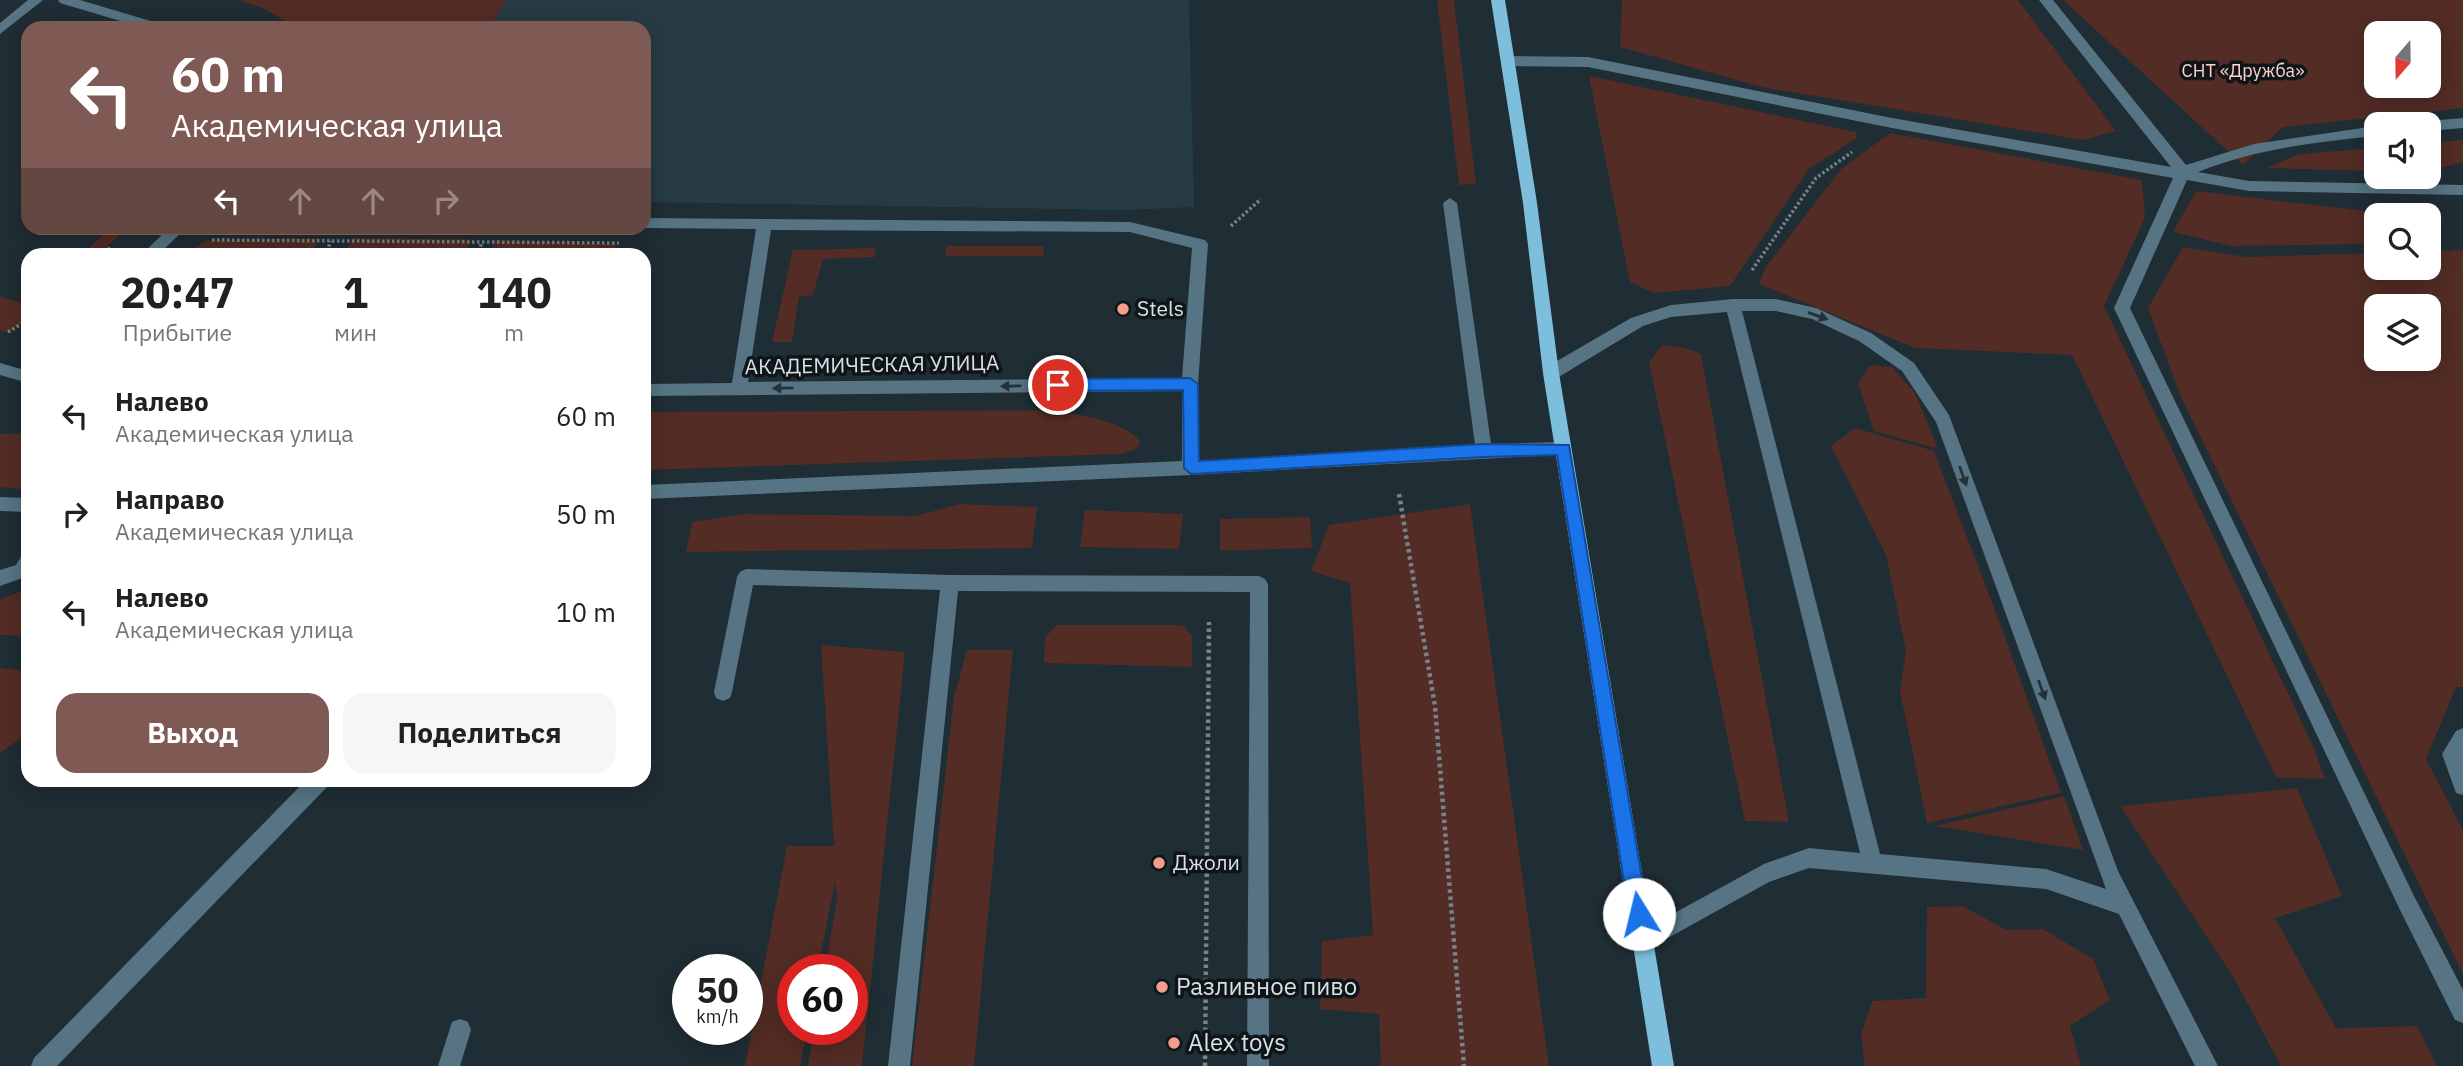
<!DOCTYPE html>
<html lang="ru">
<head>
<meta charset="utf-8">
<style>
  :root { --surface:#fff; --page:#f6f6f6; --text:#202124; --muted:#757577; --accent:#7f5953 }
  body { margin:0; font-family:"IBM Plex Sans",sans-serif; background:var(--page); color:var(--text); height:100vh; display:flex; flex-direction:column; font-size:26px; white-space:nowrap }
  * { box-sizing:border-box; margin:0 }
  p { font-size:23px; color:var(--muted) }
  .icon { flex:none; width:38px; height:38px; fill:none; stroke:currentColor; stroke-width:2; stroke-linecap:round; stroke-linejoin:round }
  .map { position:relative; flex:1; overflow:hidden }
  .panel { position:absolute; left:21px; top:248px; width:630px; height:539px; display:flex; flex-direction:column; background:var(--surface); border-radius:21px; box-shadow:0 4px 18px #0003 }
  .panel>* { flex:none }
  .banner { position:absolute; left:21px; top:21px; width:630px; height:214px; border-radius:21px; box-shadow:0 4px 18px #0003; background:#7f5953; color:#fff; overflow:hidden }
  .needle { width:46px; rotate:200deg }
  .fabs { position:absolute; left:2364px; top:21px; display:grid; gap:14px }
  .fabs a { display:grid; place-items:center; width:77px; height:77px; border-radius:14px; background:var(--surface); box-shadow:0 4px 18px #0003; font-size:35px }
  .speed { position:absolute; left:672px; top:954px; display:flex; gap:14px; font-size:35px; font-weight:700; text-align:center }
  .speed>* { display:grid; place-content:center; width:91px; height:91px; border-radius:50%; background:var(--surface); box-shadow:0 4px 18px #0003; line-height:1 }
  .speed small { font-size:18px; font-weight:400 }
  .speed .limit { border:10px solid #d22; background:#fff; color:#111 }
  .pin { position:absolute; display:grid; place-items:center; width:60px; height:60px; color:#fff; margin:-30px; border:4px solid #fff; border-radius:50%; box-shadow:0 2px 7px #0007 }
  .me { position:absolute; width:77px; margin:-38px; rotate:351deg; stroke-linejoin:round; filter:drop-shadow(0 0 5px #0008) }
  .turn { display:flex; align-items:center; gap:24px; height:147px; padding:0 35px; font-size:32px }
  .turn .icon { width:91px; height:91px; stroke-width:2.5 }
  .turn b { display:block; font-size:49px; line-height:60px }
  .lanes { display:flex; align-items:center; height:66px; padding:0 35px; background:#0003; justify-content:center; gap:35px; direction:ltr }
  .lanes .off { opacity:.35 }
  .eta { display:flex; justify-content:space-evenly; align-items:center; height:119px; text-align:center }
  .eta b { font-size:42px; font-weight:800; line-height:49px }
  .action { display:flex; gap:14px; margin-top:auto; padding:14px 35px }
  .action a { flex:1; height:80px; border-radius:21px; background:var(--accent); color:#fff; font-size:28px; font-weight:800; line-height:80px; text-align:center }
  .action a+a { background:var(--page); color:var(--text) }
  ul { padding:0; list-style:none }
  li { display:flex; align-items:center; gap:21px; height:98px; padding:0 35px }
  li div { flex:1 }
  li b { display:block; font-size:26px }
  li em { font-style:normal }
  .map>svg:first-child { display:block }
  .built { fill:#263b44 }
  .green { fill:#522c25; fill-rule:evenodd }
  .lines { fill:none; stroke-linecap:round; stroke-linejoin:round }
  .path-far1 { stroke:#778388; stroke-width:3.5; stroke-dasharray:2.5 2.5; stroke-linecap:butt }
  .path { stroke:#778388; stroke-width:4.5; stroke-dasharray:3.5 3.5; stroke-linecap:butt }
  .minor { fill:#567483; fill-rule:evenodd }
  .major { fill:#7dbedc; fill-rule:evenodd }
  .oneway { fill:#243137 }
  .route { fill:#1a73e8; stroke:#114b97; stroke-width:2 }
  .poi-dot { fill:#f49d8c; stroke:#0e1417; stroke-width:2.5 }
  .labels { text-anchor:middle; stroke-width:7; stroke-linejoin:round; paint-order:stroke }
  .far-park-label { font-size:18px; fill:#fdd3ca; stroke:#0e1417 }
  .poi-label { font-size:21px; fill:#d7e0e4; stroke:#0e1417; text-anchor:start }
  .street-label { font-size:21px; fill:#d7e0e4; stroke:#0e1417 }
  .near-poi-label { font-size:24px; fill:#d7e0e4; stroke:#0e1417; text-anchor:start }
</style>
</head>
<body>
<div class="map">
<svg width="2463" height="1066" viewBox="0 0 2463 1066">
  <rect width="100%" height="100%" fill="#1f2d34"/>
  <path class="built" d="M 323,0 L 1189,0 L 1194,207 L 1124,210 L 644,202 L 644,28 L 366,28 Z"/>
  <path class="green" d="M 237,0 L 507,0 L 488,28 L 297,28 L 263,8 Z
    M 1437,0 L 1454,0 L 1476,184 L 1459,185 Z
    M 1622,0 L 2018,0 L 2116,131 L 2083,140 L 1761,87 L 1620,47 Z
    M 2063,0 L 2463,0 L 2463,108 L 2283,127 L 2243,165 ZM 2376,33 L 2429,33 L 2429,86 L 2376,86 Z
    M 1589,76 L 1856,132 L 1857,138 L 1809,169 L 1730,286 L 1654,293 L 1630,282 Z
    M 1890,133 L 2142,180 L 2145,218 L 2104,306 L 2314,748 L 2325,779 L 2276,777 L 2072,355 L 1915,348 L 1759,284 L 1765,268 L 1842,168 Z
    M 2463,140 L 2463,162 L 2429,171 L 2429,143 Z
    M 2376,148 L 2376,171 L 2267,168 L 2299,154 Z
    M 2196,191 L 2398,215 L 2376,215 L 2376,244 L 2231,246 L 2173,232 Z
    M 111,228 L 127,228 L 98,255 L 81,255 Z
    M 319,238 L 310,255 L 183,255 L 208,240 Z
    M 352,238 L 471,239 L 465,255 L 344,255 Z
    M 495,240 L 616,244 L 614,255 L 490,255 Z
    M 947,246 L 1044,246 L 1043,256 L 945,256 Z
    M 2183,247 L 2246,257 L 2376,253 L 2376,268 L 2429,268 L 2429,251 L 2463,250 L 2463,687 L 2456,687 L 2426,759 L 2463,830 L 2463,974 L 2181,397 L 2148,308 ZM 2376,306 L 2429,306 L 2429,359 L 2376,359 Z
    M 875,248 L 875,257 L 823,259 L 813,295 L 799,297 L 792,342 L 772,342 L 793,250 Z
    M 0,297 L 28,304 L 28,320 L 7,332 L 0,330 Z
    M 1662,345 L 1685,348 L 1701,354 L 1789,822 L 1745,821 L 1649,362 Z
    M 1870,365 L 1892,367 L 1915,393 L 1938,449 L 1874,431 L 1858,383 Z
    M 1054,410 C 1080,416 1121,419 1140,441 L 1137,449 L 1121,454 L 644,470 L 644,412 Z
    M 1855,428 L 1934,451 L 2001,626 L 2061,793 L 1927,823 L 1900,691 L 1906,651 L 1886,555 L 1831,446 Z
    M 0,434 L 28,434 L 28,490 L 0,487 Z
    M 960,504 L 1037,507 L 1032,548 L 686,552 L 692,522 L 744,514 L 916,516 Z
    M 1470,504 L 1549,1066 L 1381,1066 L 1379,1014 L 1320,1009 L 1322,941 L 1373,935 L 1350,583 L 1311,571 L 1329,525 Z
    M 1085,510 L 1183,514 L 1179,549 L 1080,547 Z
    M 1310,517 L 1312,548 L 1220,551 L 1220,519 Z
    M 28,589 L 28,636 L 0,635 L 0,599 Z
    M 1056,625 L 1182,625 L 1192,635 L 1192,667 L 1044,663 L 1045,638 Z
    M 821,645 L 905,652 L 862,1066 L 808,1066 L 814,1029 L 852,1029 L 852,970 L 825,969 L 837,899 L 835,882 L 818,969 L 793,970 L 793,1029 L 807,1029 L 800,1066 L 745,1066 L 787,846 L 834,846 Z
    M 967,650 L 1013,650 L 974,1066 L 912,1066 L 954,697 Z
    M 0,668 L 28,671 L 28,733 L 0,753 Z
    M 2297,788 L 2342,896 L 2275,918 L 2336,1028 L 2417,1026 L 2437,1066 L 2281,1066 L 2234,978 L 2120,806 Z
    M 2064,796 L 2083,850 L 1935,826 Z
    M 1962,906 L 2007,930 L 2043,929 L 2093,959 L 2110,1000 L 2070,1026 L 2081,1066 L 1865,1066 L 1861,1035 L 1872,1001 L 1926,998 L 1927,907 Z"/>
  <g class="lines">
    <path class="path-far1" d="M 1231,226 L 1261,199
      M 212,240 L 619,243
      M 101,256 L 111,247
      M 325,256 L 331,241
      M 477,256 L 482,242
      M 1752,270 L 1816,178 L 1852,152
      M 8,332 L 28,320"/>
    <path class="path" d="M 1399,494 L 1435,706 L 1464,1066
      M 1205,1066 L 1209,622"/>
    <path class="minor" d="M 28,0 L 43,0 L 0,34 L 0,23 Z
      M 58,0 L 80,0 L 164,25 L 166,28 L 144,28 L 60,3 Z
      M 2039,0 L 2053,0 L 2186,165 L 2254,144 L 2376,126 L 2376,136 C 2315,142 2255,149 2198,172 L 2249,181 L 2463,185 L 2463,195 L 2249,191 L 2187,180 L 2130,308 L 2414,896 L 2463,990 L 2463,1023 L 2455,1020 L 2400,910 L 2114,308 L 2173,178 L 1892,128 L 1588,67 L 1508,66 L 1501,61 L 1508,56 L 1588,57 L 1892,118 L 2171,167 Z
      M 2463,118 L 2463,128 L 2429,131 L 2429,124 L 2423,124 L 2429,121 Z
      M 1450,198 L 1457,203 L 1491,444 L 1563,442 L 1569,444 L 1571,449 L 1569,454 L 1191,475 L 644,499 L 644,485 L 1182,461 L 1182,391 L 644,396 L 644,384 L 732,383 L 756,229 L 644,228 L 641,228 L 644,228 L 644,218 L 1130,222 L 1205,240 L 1208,244 L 1198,384 L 1199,461 L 1475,445 L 1443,203 ZM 771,230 L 1130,232 L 1192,248 L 1182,378 L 748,382 Z
      M 169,228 L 186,228 L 157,256 L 140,256 Z
      M 1733,299 L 1776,299 L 1816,308 L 1871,333 L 1914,363 L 1949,415 L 2118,871 L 2218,1066 L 2195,1066 L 2119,914 L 2046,889 L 1809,868 L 1769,882 L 1650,948 L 1643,951 L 1636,948 L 1633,941 L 1636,934 L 1764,864 L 1809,848 L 1860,853 L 1727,312 L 1671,317 L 1643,326 L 1557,378 L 1551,379 L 1543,373 L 1545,368 L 1631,318 L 1671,305 ZM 1742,311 L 1776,311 L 1812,319 L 1859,341 L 1902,371 L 1936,422 L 2106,889 L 2046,869 L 1880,854 Z
      M 0,363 L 28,371 L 28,383 L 0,375 Z
      M 0,497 L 28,498 L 28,512 L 0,511 Z
      M 28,552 L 28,576 L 0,586 L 0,570 L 16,565 L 22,555 Z
      M 746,569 L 950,575 L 1259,576 L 1265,579 L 1268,584 L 1269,1066 L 1247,1066 L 1250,592 L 958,591 L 910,1066 L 888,1066 L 940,590 L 753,585 L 732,692 L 730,698 L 723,701 L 716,698 L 714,692 L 737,577 L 740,572 Z
      M 2463,728 L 2463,795 L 2456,793 L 2442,754 L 2456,731 Z
      M 306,780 L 330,780 L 327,787 L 57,1066 L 31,1066 L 34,1058 Z
      M 460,1019 L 468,1022 L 471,1030 L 460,1066 L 438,1066 L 452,1022 Z"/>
    <path class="major" d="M 1491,0 L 1505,0 L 1537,203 L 1559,373 L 1674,1066 L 1652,1066 L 1543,373 L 1523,203 Z"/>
  </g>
  <defs><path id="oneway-solid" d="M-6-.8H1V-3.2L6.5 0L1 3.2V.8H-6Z" transform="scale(1.75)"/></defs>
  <g class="oneway">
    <use href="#oneway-solid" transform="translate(1818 316) rotate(20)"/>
    <use href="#oneway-solid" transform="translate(1011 386) rotate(179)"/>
    <use href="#oneway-solid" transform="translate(783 388) rotate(179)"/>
    <use href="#oneway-solid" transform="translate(1963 476) rotate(70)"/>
    <use href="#oneway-solid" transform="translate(2042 690) rotate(70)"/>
  </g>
  <path class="route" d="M 1190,378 L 1198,384 L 1199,461 L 1484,444 L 1569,445 L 1648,914 L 1645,920 L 1639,923 L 1632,920 L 1629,914 L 1557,455 L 1484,457 L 1191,474 L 1184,468 L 1183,390 L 1058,391 L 1050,385 L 1058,379 Z"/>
  <g class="poi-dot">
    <circle cx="1123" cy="309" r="7"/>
    <circle cx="1159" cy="863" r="7"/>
    <circle cx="1162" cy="987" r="7"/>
    <circle cx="1174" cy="1043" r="7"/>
  </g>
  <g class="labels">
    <g class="far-park-label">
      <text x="2243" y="77">СНТ «Дружба»</text>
    </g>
    <g class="poi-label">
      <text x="1137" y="316">Stels</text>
      <text x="1173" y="870">Джоли</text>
    </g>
    <g class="street-label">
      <text transform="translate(872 365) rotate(-1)" y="7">АКАДЕМИЧЕСКАЯ УЛИЦА</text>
    </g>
    <g class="near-poi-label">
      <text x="1176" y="995">Разливное пиво</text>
      <text x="1188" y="1051">Alex toys</text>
    </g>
  </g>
</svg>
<div class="fabs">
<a><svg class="needle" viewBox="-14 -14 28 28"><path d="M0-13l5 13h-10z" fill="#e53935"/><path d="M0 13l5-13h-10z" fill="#757577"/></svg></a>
<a><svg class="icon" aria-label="sound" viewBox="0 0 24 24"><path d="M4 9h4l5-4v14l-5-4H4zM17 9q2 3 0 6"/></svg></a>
<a><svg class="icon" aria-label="search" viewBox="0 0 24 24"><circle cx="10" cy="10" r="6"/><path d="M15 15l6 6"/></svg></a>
<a><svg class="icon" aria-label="layers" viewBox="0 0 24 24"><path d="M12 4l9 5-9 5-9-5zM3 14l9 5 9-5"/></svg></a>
</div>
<div class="speed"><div>50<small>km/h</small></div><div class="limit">60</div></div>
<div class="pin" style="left:1058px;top:385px;background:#d93025"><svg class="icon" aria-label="arrive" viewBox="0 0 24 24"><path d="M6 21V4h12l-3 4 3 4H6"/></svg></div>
<svg class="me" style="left:1639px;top:914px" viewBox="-20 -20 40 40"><circle r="19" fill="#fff"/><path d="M0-13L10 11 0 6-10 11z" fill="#1a73e8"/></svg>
<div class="banner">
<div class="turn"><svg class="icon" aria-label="left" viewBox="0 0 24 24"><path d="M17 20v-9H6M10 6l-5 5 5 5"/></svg><div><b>60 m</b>Академическая улица</div></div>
<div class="lanes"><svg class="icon" aria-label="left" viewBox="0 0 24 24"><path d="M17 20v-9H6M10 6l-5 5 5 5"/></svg><svg class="icon off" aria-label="ahead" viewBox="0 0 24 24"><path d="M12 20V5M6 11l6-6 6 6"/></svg><svg class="icon off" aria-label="ahead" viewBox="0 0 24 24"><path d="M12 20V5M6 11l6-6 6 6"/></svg><svg class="icon off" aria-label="right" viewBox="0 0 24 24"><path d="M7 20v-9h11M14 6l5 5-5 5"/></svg></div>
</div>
<section class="panel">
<div class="eta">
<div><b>20:47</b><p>Прибытие</p></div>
<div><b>1</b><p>мин</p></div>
<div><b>140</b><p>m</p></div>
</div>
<ul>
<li><svg class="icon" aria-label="left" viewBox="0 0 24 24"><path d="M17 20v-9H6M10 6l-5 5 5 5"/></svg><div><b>Налево</b><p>Академическая улица</p></div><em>60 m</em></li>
<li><svg class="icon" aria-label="right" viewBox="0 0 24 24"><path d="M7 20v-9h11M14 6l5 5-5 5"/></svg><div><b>Направо</b><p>Академическая улица</p></div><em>50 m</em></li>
<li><svg class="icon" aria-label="left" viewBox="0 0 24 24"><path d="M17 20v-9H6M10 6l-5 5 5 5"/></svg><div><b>Налево</b><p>Академическая улица</p></div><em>10 m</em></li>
</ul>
<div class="action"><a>Выход</a><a>Поделиться</a></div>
</section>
</div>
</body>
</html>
